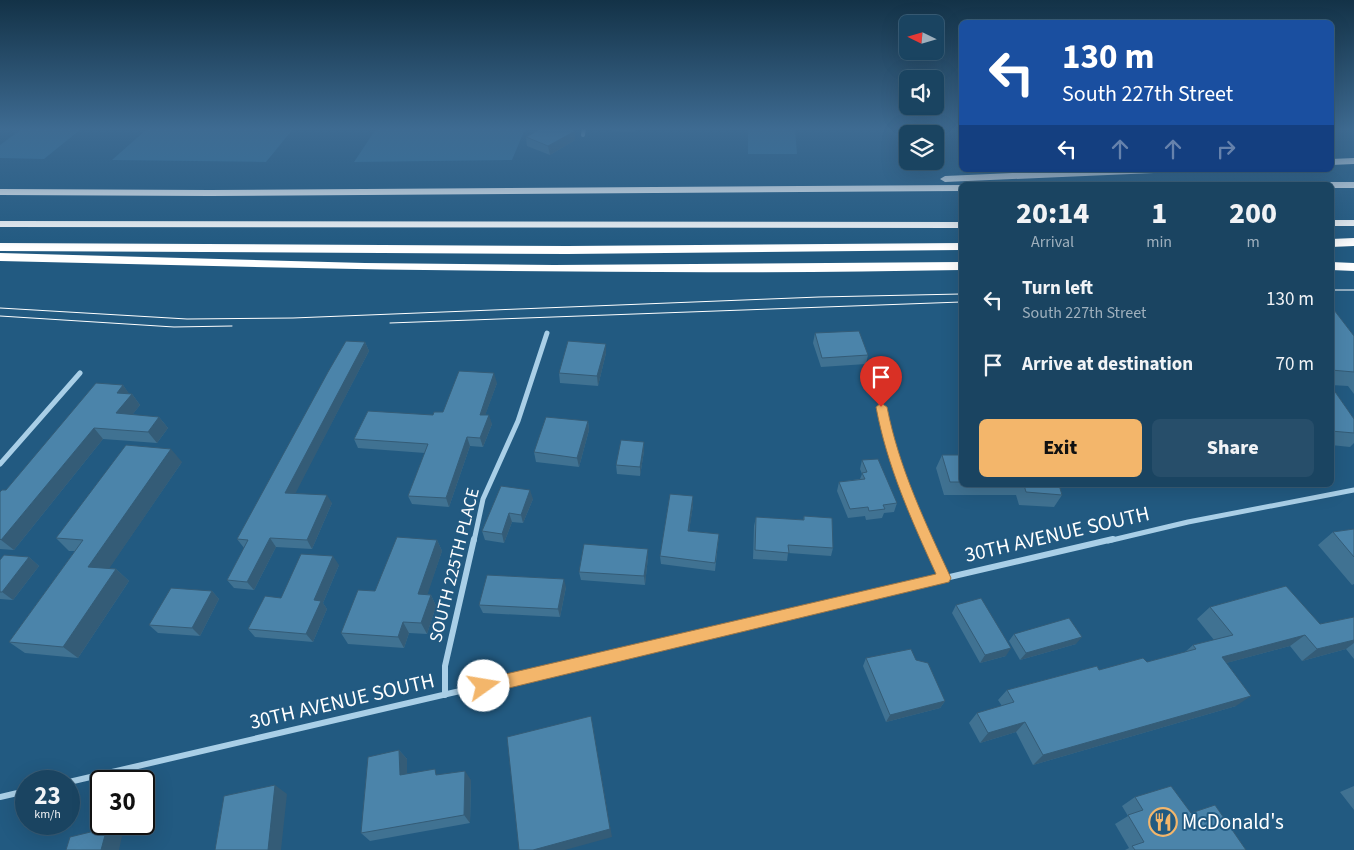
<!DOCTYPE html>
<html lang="en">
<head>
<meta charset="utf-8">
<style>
  :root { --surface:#1a4461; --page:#274e6a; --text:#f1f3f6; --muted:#9fb0bd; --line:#385c76; --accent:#f3b66b }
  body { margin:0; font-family:"Source Sans 3",sans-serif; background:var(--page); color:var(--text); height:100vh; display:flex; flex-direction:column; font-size:19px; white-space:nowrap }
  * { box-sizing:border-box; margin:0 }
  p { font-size:16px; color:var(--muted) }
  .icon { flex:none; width:28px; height:28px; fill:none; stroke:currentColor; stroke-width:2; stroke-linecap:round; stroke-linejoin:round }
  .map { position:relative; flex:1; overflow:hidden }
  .details { position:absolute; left:959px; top:182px; width:375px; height:305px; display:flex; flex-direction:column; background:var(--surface); border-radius:8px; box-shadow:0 5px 20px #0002,0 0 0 1px var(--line) }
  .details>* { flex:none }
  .guide { position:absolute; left:959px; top:20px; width:375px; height:152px; border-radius:8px; box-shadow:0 5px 20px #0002,0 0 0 1px var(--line); background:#1a4fa0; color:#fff; overflow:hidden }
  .needle { width:32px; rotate:275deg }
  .controls { position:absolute; left:899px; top:15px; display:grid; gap:10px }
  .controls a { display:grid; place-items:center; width:45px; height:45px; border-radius:8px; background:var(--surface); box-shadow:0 5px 20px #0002,0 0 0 1px var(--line); font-size:25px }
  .speed { position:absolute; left:15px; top:770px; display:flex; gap:10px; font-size:25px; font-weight:700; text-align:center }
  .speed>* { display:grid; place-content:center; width:65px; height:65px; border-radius:50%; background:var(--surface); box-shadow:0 5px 20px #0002,0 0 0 1px var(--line); line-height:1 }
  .speed small { font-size:12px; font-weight:400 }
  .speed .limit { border:2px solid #111; border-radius:8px; background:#fff; color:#111 }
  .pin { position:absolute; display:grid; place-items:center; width:42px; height:42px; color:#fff; margin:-51px -21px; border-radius:50% 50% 50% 0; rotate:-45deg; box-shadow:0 0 5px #0007 }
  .pin .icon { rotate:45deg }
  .me { position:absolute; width:55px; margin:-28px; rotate:77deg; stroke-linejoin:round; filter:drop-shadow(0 0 4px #0008) }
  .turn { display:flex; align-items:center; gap:18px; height:105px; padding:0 20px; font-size:22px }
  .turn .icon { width:65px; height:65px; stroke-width:2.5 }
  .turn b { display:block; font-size:35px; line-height:42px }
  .lanes { display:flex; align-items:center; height:48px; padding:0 20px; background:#0003; justify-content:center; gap:25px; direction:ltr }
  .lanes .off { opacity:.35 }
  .eta { display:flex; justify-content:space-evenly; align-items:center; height:85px; text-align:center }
  .eta b { font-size:30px; font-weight:800; line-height:35px }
  .button { display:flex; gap:10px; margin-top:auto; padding:10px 20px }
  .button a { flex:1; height:58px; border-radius:8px; background:var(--accent); color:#111; font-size:20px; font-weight:800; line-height:58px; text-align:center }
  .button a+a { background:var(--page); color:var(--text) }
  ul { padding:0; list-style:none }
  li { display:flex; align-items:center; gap:15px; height:65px; padding:0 20px }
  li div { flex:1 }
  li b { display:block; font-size:19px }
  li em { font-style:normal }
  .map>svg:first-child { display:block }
  .green { fill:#32739d }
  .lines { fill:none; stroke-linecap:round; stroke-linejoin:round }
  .minor-far2 { stroke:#a9cfe7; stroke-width:4 }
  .minor-far1 { stroke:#a9cfe7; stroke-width:5 }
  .minor { stroke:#a9cfe7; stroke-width:6 }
  .motorway { fill:#fff; fill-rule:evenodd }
  .tram { stroke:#fff; stroke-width:1 }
  .wall { fill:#407292 }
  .shaded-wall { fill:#345c77 }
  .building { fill:#4b84aa; stroke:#345c77 }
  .route { fill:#f3b66b; stroke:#9e7646 }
  .labels { text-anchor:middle; stroke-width:4; stroke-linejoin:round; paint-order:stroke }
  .street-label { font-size:18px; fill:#fff; stroke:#225a81 }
  .near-street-label { font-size:21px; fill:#fff; stroke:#225a81 }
  .near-poi-label { font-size:21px; fill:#fff; stroke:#225a81; text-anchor:start }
</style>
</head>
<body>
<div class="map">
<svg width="1354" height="850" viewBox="0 0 1354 850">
  <rect width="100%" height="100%" fill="#225a81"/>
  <path class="green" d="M 22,129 L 81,129 L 44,159 L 0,158 L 0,145 Z
    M 147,129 L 293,129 L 266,162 L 112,160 Z
    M 376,129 L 525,129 L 512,160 L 354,162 Z
    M 748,129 L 795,129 L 797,154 L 748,154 Z"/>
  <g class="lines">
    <path class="minor-far2" d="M 583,135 L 584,129"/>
    <path class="minor-far1" d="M 881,407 L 899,473 L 926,541
      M 0,464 L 80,373
      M 474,541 L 483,499 L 518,421 L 547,333
      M 1108,541 L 1188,522 L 1354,490"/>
    <path class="minor" d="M 926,539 L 944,578
      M 445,695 L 445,666 L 474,539
      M 69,782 L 1113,539
      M 0,797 L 26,791"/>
    <path class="motorway" d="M 1354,158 L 1354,164 L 1331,165 L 1331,159 Z
      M 1081,170 L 1159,170 L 1154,173 L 945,182 L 940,179 L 945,176 Z
      M 1331,182 L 1354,182 L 1354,188 L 1331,188 L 1331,185 L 1326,185 Z
      M 962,185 L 961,191 L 210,196 L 0,195 L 0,189 L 210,190 Z
      M 1331,220 L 1354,220 L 1354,226 L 1331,226 Z
      M 0,221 L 961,222 L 961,228 L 0,227 Z
      M 1354,238 L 1354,246 L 1331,247 L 1331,239 Z
      M 0,243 L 567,246 L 961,243 L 961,250 L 567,254 L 0,251 Z
      M 0,253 L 365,263 L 554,265 L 961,262 L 961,270 C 641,276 320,269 0,261 Z
      M 1331,262 L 1354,263 L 1354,271 L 1331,270 Z"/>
    <path class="tram" d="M 1331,290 L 1354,290
      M 0,308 L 187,319 L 293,318 L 819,297 L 961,294
      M 0,316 L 174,327 L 232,326
      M 390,323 L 961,302"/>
  </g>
  <path class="wall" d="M 612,129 L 635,129 L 635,132 L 612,131 Z
    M 913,129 L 935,129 L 935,132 L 934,134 L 914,134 Z
    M 526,137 L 575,140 L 550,155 L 527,146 Z
    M 1331,306 L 1354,336 L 1354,394 L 1348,386 L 1331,385 Z
    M 815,333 L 868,355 L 866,364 L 821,367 L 813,343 Z
    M 365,342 L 369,351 L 295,493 L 332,503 L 312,549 L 276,547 L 254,590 L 234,588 L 227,580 L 244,548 L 237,539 Z
    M 606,344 L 606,353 L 598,386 L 560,383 L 559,373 Z
    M 497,383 L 485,415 L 492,424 L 483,447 L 470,446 L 449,507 L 412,504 L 408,496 L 425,453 L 358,448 L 354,439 L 443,412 Z
    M 123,385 L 129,394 L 132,394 L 140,405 L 132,415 L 159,417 L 168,428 L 157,443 L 103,439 L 14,550 L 0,549 L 0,492 L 6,490 Z
    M 1331,386 L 1354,419 L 1354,443 L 1350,447 L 1331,445 Z
    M 588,421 L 589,430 L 579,467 L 536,462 L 534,452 Z
    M 644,442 L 644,451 L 640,476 L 617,474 L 616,465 Z
    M 942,455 L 961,455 L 961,485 L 1059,485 L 1062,495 L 1054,507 L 1019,505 L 1016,495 L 944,495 L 936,468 Z
    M 862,460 L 897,503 L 894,512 L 884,513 L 882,518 L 866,520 L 865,516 L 848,518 L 837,491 L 839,482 L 860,479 L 862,474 L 860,469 Z
    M 182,462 L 109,568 L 116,569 L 129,581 L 78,658 L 25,653 L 9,642 L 75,551 L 69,551 L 56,538 Z
    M 501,486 L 533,499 L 523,523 L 512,522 L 504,543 L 485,540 L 482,531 Z
    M 693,496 L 693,505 L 689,531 L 719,534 L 715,571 L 661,564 L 660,556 Z
    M 804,516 L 833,548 L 831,556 L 788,553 L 787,561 L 753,559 L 754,526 L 756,517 L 803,520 Z
    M 1354,529 L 1354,584 L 1352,585 L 1318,545 L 1333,532 Z
    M 437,540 L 442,551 L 427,594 L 431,595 L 436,606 L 427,634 L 409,633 L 404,648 L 348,644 L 341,633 L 375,591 Z
    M 29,557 L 39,566 L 13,600 L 0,599 L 0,560 Z
    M 648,557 L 645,585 L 581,580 L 579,572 Z
    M 339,565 L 323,603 L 327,609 L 313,642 L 255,637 L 248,629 L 281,598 Z
    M 566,587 L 560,617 L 483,613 L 479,605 Z
    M 212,591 L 219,599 L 200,636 L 158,633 L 149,625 Z
    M 956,605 L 1006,656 L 980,663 L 952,613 Z
    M 1210,607 L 1320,624 L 1354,617 L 1354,659 L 1346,649 L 1302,661 L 1290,646 L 1226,663 L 1236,706 L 1033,765 L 1016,732 L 980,743 L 969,723 L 977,713 L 1002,706 L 998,700 L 1007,690 L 1099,670 L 1147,662 L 1185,652 L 1193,645 L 1214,640 L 1197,619 Z
    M 1014,634 L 1076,644 L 1020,660 L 1009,641 Z
    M 866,658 L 916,660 L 945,701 L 940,708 L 886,722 L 863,666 Z
    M 399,750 L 407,759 L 407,774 L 439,775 L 471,780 L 470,823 L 370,841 L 361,833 Z
    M 1354,786 L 1354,810 L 1340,792 Z
    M 1135,797 L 1191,813 L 1246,850 L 1125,850 L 1129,848 L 1115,824 L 1128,816 L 1122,806 Z"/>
  <path class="shaded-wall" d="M 575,131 L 575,140 L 550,155 L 548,146 Z
    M 365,342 L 369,351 L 291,502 L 285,493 Z
    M 606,344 L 606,353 L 598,386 L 597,376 Z
    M 494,373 L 497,383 L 482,424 L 480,415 Z
    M 123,385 L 130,395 L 132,394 L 140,405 L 125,424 L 116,413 L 117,393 Z
    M 489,415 L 492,424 L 483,447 L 480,438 Z
    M 159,417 L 168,428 L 157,443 L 148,432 Z
    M 588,421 L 589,430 L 579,467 L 577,458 Z
    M 94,428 L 103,439 L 14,550 L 1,540 Z
    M 467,437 L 470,446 L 449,507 L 446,498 Z
    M 644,442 L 644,451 L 640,476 L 640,467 Z
    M 171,449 L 182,462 L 102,579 L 88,567 Z
    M 530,490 L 533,499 L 523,523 L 521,515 Z
    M 327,495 L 332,503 L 312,549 L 307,540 Z
    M 693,496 L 693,505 L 688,540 L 688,531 Z
    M 509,513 L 512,522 L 504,543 L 502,534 Z
    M 270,538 L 276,547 L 254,590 L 247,582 Z
    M 437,540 L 442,551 L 424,605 L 418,594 Z
    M 648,549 L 648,557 L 645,585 L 644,576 Z
    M 333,556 L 339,565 L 323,603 L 327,609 L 313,642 L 306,634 L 314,600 Z
    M 29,557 L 39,566 L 13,600 L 2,592 Z
    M 116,569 L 129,581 L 78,658 L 63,647 Z
    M 564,579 L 566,587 L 560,617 L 558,609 Z
    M 212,591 L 219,599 L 200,636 L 192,628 Z
    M 431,595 L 436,606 L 427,634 L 421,623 Z
    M 403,622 L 409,633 L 404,648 L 398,637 Z
    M 1305,635 L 1290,646 L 1208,668 L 1222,657 Z
    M 1082,637 L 1076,644 L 1020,660 L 1026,653 Z
    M 1354,640 L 1354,643 L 1346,649 L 1302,661 L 1317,649 Z
    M 1011,648 L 1006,656 L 980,663 L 985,655 Z
    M 1251,696 L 1236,706 L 1033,765 L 1043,755 Z
    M 945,701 L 940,708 L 886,722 L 890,715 Z
    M 591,716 L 612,837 L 565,850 L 533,850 Z
    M 1025,722 L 1016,732 L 980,743 L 988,733 Z
    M 399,750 L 407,759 L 407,784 L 400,775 Z
    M 465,771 L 471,780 L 470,823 L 464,815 Z
    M 275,785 L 287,794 L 281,850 L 268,850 Z
    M 107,828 L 122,836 L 119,850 L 101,850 Z"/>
  <path class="building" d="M 540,129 L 570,129 L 575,131 L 548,146 L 526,137 Z
    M 917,129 L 935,129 L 935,132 L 917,130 Z
    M 1331,306 L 1354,336 L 1354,372 L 1331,370 Z
    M 859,331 L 868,355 L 822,358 L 815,333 Z
    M 346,341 L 365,342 L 285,493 L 327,495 L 307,540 L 270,538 L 247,582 L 227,580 L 248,540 L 237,539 L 328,372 Z
    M 568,341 L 606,344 L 597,376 L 559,373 Z
    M 459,371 L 494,373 L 480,415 L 489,415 L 480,438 L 467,437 L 446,498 L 408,496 L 428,444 L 354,439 L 368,411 L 433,415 L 434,412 L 443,412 Z
    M 96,383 L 123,385 L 117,393 L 132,394 L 116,413 L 159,417 L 148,432 L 94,428 L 1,540 L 0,539 L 0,492 L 2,490 L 6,490 Z
    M 1331,386 L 1354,419 L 1354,433 L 1331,431 Z
    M 546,417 L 588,421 L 577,458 L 534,452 Z
    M 621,440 L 644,442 L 640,467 L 616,465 Z
    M 126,445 L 171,449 L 88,567 L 116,569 L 63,647 L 9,642 L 83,540 L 56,538 Z
    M 942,455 L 961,455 L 961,482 L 950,482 Z
    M 878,459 L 897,503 L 883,505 L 885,509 L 869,511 L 868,507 L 850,509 L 839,482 L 865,479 L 862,473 L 867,472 L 862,460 Z
    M 1024,485 L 1059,485 L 1062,495 L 1026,492 Z
    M 501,486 L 530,490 L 521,515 L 509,513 L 502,534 L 482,531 Z
    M 670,494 L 693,496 L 688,531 L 719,534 L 715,563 L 660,556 Z
    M 804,516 L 832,518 L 833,548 L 788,545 L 789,553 L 755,550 L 756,517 L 804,520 Z
    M 1354,529 L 1354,557 L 1333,532 Z
    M 397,537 L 437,540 L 418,594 L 431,595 L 421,623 L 403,622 L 398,637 L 341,633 L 358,590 L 375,591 Z
    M 584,544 L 648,549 L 644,576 L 579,572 Z
    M 301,554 L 333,556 L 314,600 L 321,601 L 306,634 L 248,629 L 265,596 L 281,598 Z
    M 4,555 L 29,557 L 2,592 L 0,592 L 0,560 Z
    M 487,575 L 564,579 L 558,609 L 479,605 Z
    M 1286,586 L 1320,624 L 1354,617 L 1354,640 L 1317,649 L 1305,635 L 1222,657 L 1251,696 L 1043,755 L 1025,722 L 988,733 L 977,713 L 1014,702 L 1007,690 L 1097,666 L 1099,670 L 1143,658 L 1147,662 L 1196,649 L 1193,645 L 1233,635 L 1210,607 Z
    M 171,588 L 212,591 L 192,628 L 149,625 Z
    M 981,598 L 1011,648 L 985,655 L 956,605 Z
    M 1069,618 L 1082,637 L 1026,653 L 1014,634 Z
    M 911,649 L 916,660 L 928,663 L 945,701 L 890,715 L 866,658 Z
    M 591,716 L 610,829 L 533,850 L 519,850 L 507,737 Z
    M 399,750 L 400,775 L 435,769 L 436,775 L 465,771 L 464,815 L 361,833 L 368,757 Z
    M 275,785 L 268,850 L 215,850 L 224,796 Z
    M 1171,786 L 1191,813 L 1215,805 L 1246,850 L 1135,850 L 1132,846 L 1144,842 L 1128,815 L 1143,810 L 1135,797 Z
    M 107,828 L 101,850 L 66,850 L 70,837 Z"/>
  <linearGradient id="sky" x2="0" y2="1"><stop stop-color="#133247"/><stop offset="0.52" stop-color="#3e6b92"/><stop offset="1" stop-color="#3e6b92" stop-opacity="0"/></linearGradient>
  <rect width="1354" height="248" fill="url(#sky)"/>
  <path class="route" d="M 881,403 L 887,407 C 899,468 925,522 951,578 L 949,582 L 484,694 L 478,692 L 476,686 L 478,681 L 484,679 L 936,574 C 911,519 887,466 876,407 Z"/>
  <defs>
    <symbol id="restaurant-ring" viewBox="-11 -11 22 22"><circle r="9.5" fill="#225a81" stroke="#f3b66b" stroke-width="1.5"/><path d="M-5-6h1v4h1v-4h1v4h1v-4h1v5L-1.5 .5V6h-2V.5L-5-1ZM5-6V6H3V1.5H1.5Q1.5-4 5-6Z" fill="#f3b66b"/></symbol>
  </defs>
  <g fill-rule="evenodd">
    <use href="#restaurant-ring" x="1147" y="806" width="32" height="32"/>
  </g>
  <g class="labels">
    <g class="street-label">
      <text transform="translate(454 565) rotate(-76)" y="6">SOUTH 225TH PLACE</text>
    </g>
    <g class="near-street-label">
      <text transform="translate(1057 534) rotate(-13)" y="7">30TH AVENUE SOUTH</text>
      <text transform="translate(342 701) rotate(-13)" y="7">30TH AVENUE SOUTH</text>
    </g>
    <g class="near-poi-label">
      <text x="1182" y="829">McDonald's</text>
    </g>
  </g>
</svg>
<div class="controls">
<a><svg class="needle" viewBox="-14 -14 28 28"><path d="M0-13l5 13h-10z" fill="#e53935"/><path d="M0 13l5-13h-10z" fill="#9fb0bd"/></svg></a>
<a><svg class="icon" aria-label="sound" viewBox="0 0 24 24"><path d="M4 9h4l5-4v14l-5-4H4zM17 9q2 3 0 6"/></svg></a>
<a><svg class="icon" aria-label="layers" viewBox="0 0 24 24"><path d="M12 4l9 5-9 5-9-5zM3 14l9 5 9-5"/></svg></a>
</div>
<div class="speed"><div>23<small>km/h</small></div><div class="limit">30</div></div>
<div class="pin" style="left:881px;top:407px;background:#d93025"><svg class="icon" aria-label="arrive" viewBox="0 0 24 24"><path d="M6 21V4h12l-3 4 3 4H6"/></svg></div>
<svg class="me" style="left:484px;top:686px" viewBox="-20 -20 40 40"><circle r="19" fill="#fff"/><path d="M0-13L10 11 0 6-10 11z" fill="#f3b66b"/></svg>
<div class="guide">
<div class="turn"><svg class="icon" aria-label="left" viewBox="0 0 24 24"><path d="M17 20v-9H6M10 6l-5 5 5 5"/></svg><div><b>130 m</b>South 227th Street</div></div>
<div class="lanes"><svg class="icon" aria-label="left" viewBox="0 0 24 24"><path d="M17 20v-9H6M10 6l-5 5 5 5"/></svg><svg class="icon off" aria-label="ahead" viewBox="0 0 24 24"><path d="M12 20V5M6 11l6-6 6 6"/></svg><svg class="icon off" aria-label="ahead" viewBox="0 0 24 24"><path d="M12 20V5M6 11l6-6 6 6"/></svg><svg class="icon off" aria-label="right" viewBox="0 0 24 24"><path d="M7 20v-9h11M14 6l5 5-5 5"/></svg></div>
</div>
<section class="details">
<div class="eta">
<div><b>20:14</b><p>Arrival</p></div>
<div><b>1</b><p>min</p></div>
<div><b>200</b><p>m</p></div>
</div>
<ul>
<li><svg class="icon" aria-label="left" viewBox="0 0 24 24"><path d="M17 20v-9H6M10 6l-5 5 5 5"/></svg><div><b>Turn left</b><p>South 227th Street</p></div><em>130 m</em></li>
<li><svg class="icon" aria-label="arrive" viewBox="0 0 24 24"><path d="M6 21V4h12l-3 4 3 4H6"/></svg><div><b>Arrive at destination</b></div><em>70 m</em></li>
</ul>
<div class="button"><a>Exit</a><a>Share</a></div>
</section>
</div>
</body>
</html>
